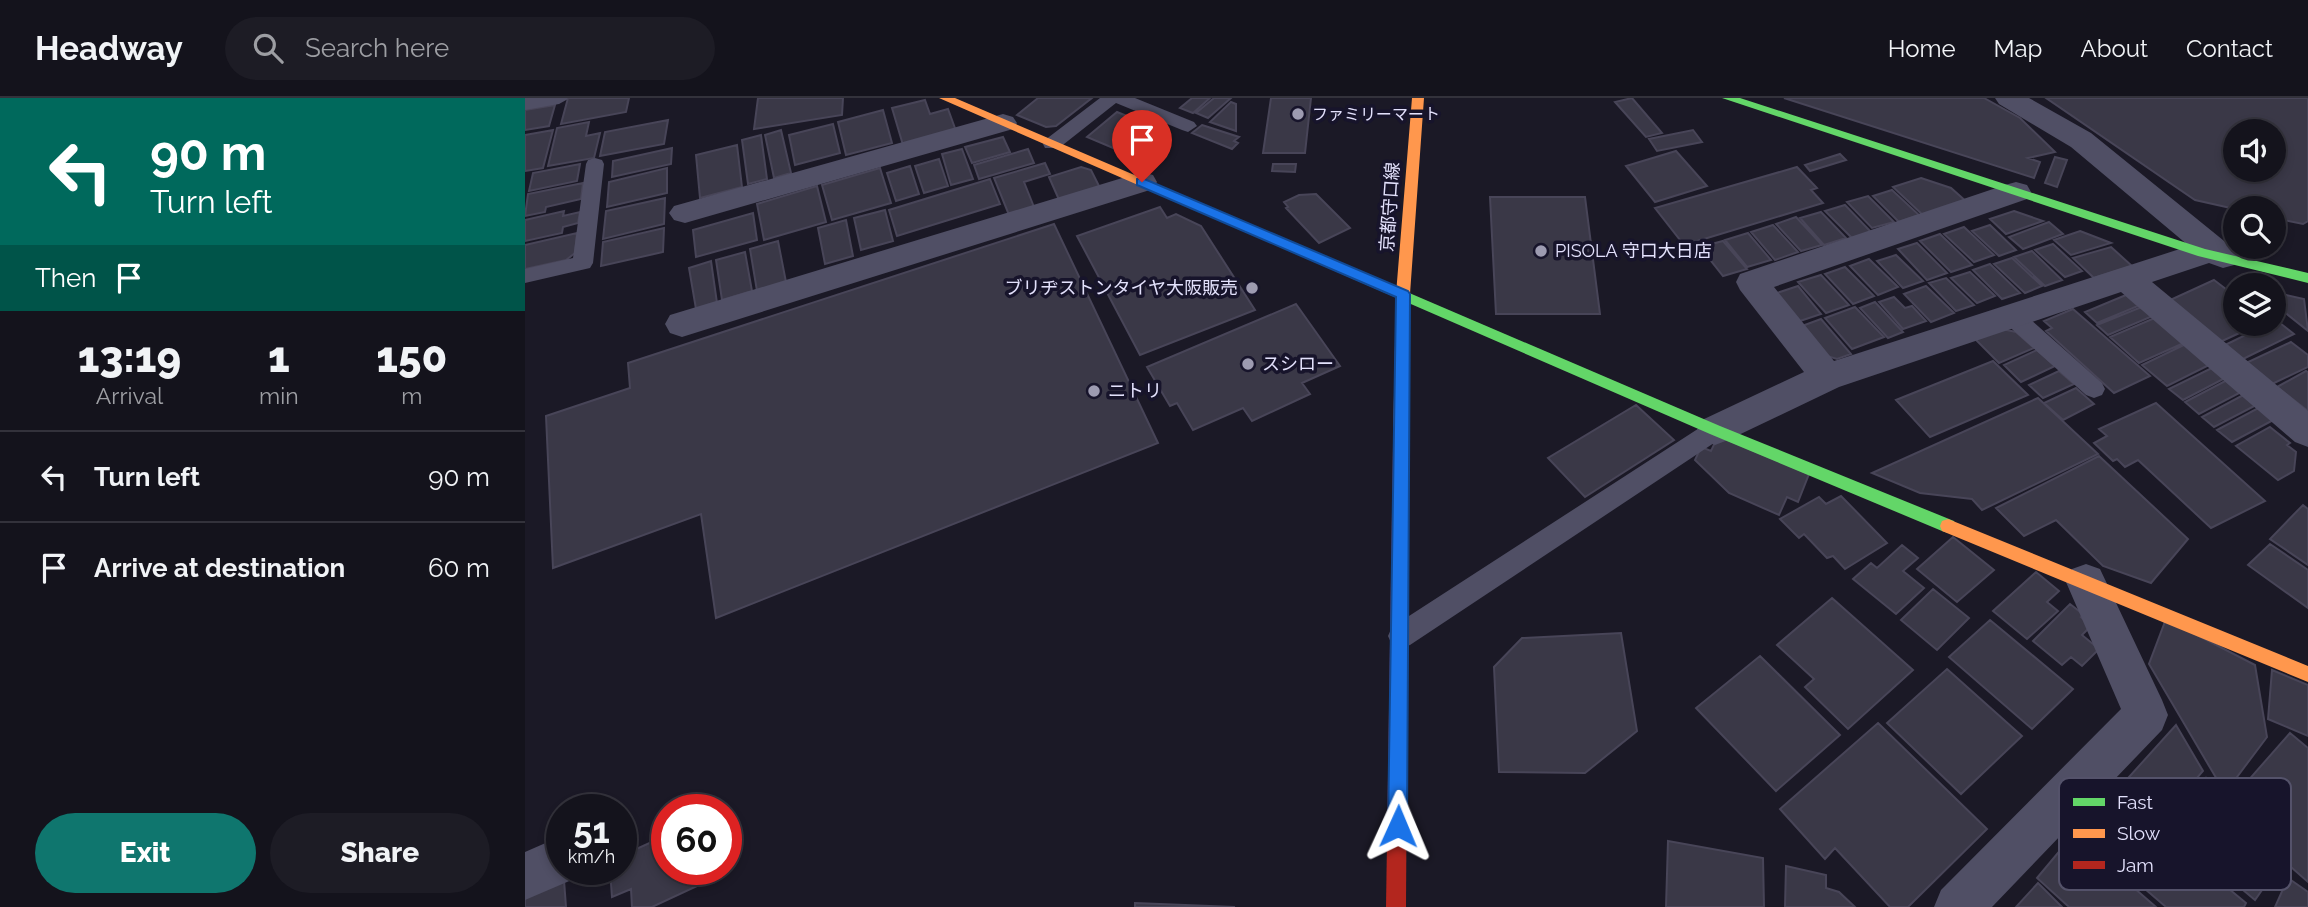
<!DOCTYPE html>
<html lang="en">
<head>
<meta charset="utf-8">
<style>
  :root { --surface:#14131c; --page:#1d1c25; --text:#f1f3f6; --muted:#9d9ea3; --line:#33323b; --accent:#0f766e }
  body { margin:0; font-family:Raleway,"Noto Sans JP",sans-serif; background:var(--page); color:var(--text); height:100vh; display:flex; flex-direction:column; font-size:26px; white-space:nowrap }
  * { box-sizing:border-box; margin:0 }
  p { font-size:23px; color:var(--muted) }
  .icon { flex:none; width:38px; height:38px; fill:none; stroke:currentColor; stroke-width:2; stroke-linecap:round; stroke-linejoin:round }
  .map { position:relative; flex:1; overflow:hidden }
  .drawer { display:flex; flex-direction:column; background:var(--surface); width:525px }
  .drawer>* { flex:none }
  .guide { background:#00695c; color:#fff; overflow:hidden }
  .buttons { position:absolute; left:1698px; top:21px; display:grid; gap:14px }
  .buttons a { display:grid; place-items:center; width:63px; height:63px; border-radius:50%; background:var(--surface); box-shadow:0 4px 10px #0003,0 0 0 2px var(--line); font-size:35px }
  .speed { position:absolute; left:21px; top:696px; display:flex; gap:14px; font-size:35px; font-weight:700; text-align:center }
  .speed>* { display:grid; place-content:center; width:91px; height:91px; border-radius:50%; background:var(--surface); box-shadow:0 4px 10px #0003,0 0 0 2px var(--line); line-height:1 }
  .speed small { font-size:18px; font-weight:400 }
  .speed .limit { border:10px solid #d22; background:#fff; color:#111 }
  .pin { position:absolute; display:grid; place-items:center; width:60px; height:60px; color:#fff; margin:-72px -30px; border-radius:50% 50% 50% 0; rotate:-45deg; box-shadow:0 0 7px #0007 }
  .pin .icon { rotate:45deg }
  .me { position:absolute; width:77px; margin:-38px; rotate:1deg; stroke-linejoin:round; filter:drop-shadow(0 0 5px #0008) }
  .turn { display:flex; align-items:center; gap:24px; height:147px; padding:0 35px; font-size:32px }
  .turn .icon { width:91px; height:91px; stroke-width:2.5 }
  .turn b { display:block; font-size:49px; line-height:60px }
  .then { display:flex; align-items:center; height:66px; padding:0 35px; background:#0003; gap:14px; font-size:26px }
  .eta { display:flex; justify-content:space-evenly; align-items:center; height:119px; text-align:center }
  .eta b { font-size:42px; font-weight:800; line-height:49px }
  .cta { display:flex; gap:14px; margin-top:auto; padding:14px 35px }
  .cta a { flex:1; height:80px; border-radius:42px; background:var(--accent); color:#fff; font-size:28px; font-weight:800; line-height:80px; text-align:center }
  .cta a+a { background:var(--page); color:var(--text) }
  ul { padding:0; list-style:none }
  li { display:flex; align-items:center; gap:21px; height:91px; padding:0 35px; border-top:2px solid var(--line) }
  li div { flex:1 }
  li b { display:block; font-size:26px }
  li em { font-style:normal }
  header { display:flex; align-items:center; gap:42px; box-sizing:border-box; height:98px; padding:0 35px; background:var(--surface); border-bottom:2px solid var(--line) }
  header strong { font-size:33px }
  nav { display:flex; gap:38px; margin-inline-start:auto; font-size:24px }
  .search { width:490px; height:63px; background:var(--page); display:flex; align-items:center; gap:18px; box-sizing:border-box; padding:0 24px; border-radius:38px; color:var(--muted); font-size:26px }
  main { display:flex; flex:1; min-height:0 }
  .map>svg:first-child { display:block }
  .building { fill:#3a3847; stroke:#484558; stroke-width:2; fill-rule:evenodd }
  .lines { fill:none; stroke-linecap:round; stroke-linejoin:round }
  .lane { fill:#504f65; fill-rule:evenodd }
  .street { fill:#504f65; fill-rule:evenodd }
  .fast { fill:#63d668; fill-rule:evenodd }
  .slow { fill:#ff974d; fill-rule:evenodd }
  .jam { fill:#b3261e; fill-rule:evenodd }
  .route { fill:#1a73e8; stroke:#114b97; stroke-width:2 }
  .poi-dot { fill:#9d9bb1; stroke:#17142b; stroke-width:2.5 }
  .labels { text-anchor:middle; stroke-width:7; stroke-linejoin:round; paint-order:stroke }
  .far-poi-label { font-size:16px; fill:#e3e1fc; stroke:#17142b; text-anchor:start }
  .street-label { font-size:18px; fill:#e3e1fc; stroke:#17142b }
  .poi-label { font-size:18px; fill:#e3e1fc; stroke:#17142b; text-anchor:start }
  .key { fill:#17142b; stroke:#54526a; stroke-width:2 }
  .key-label { font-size:19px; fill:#e3e1fc }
</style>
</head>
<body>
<header>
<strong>Headway</strong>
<div class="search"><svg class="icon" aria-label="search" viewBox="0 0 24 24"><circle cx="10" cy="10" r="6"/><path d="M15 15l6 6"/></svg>Search here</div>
<nav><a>Home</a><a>Map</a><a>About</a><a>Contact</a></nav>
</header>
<main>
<section class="drawer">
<div class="guide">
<div class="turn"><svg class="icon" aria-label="left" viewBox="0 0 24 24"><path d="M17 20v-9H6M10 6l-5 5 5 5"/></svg><div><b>90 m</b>Turn left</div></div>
<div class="then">Then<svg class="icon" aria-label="arrive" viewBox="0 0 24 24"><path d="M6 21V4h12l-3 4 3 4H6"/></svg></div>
</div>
<div class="eta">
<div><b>13:19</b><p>Arrival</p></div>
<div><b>1</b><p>min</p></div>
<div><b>150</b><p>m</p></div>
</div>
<ul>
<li><svg class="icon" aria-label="left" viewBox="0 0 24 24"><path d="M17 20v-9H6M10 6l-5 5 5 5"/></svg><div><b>Turn left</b></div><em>90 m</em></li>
<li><svg class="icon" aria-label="arrive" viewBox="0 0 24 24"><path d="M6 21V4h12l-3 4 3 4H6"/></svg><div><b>Arrive at destination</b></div><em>60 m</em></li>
</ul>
<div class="cta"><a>Exit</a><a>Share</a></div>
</section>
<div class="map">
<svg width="1783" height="809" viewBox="0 0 1783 809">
  <rect width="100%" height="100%" fill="#1b1926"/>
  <path class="building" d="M 43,0 L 104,0 L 101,14 L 36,26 Z
    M 233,0 L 318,0 L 317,17 L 229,31 Z
    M 513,0 L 567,0 L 531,28 L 521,29 L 492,17 Z
    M 667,0 L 685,0 L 668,15 L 655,10 Z
    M 689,0 L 706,0 L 683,20 L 671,15 Z
    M 746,0 L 786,0 L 780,55 L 738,55 Z
    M 1107,0 L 1137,35 L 1121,39 L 1090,4 Z
    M 1259,0 L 1459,0 L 1495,20 L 1530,54 L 1503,60 L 1515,64 L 1509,80 Z
    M 1521,0 L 1783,0 L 1783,123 L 1778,126 L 1748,120 L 1748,110 L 1710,111 L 1670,102 ZM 1710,33 L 1748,33 L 1748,72 L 1710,72 Z
    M 400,2 L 405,16 L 423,11 L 431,33 L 378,47 L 367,10 Z
    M 706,4 L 711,6 L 711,33 L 685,24 Z
    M 30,7 L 24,28 L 0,32 L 0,12 Z
    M 358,12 L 367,45 L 321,57 L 313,24 Z
    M 592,14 L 642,34 L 612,60 L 562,39 Z
    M 143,22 L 139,46 L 75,58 L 80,34 Z
    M 64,24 L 61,38 L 75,35 L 69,60 L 23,68 L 32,30 Z
    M 308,26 L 315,55 L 270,67 L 264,37 Z
    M 677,27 L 714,39 L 709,43 L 713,45 L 707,51 L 667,35 Z
    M 28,32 L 18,70 L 0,73 L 0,37 Z
    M 256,32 L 266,75 L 249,80 L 240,37 Z
    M 1168,32 L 1177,44 L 1132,53 L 1124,41 Z
    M 236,37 L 242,81 L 223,86 L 217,42 Z
    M 478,39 L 485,54 L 447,65 L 440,49 Z
    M 212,47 L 217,89 L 175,100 L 171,57 Z
    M 147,50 L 146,66 L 87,79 L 88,63 Z
    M 437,51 L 448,81 L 426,87 L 417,56 Z
    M 503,51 L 509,65 L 454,81 L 449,67 Z
    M 1151,53 L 1182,88 L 1130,104 L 1101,68 Z
    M 1315,56 L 1321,62 L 1285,73 L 1280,67 Z
    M 1530,59 L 1542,62 L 1532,89 L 1520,85 Z
    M 414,61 L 423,88 L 399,95 L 390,68 Z
    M 520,65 L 525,76 L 499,84 L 509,109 L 484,117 L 469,80 Z
    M 55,66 L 52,83 L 4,93 L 8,75 Z
    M 748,66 L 771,66 L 770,74 L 747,73 Z
    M 385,68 L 394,96 L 371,103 L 362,75 Z
    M 556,69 L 566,72 L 576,92 L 535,104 L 524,79 Z
    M 1272,69 L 1292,90 L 1286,92 L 1298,105 L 1159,147 L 1130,110 Z
    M 142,70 L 142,95 L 82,109 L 84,84 Z
    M 355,70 L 366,105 L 307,122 L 297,87 Z
    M 1396,80 L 1426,90 L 1443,105 L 1400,119 L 1368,89 Z
    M 465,81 L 475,106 L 372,138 L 364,112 Z
    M 58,85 L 56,101 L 21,109 L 20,114 L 0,118 L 3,96 Z
    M 292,88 L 301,124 L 239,142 L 232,106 Z
    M 1367,92 L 1394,117 L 1374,124 L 1348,98 Z
    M 791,96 L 825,130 L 794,145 L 761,110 L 763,109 L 759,104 L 774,97 Z
    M 1343,98 L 1369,124 L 1347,130 L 1322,104 Z
    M 965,99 L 1060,99 L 1075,216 L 971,216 Z
    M 140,100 L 139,126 L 78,141 L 81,113 Z
    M 1320,107 L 1346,134 L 1327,140 L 1300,113 Z
    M 635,109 L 642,120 L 651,116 L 676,128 L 730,212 L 615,257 L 552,138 Z
    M 360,112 L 368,143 L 336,152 L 329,120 Z
    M 39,113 L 38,118 L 55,114 L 53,125 L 38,129 L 37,135 L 0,143 L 0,122 Z
    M 1489,113 L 1518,123 L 1481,136 L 1465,121 Z
    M 1296,114 L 1321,140 L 1299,147 L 1275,120 Z
    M 228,115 L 232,142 L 171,159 L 168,132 Z
    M 1271,119 L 1297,147 L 1276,153 L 1251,126 Z
    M 321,122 L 328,158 L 300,166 L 293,130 Z
    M 1524,124 L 1538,136 L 1498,151 L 1484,139 Z
    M 529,126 L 633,345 L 191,520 L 176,416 L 28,470 L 21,318 L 105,290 L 103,265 Z
    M 1248,127 L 1273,154 L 1250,162 L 1226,134 Z
    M 1465,127 L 1491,152 L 1474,158 L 1447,133 Z
    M 1439,129 L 1469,157 L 1449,164 L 1419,136 Z
    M 139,130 L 138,154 L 76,168 L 78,144 Z
    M 1555,133 L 1586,145 L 1546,157 L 1529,142 Z
    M 52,135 L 50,155 L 41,162 L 0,171 L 0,147 Z
    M 1223,135 L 1246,162 L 1222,169 L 1200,142 Z
    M 1415,136 L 1447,167 L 1426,174 L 1395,143 Z
    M 253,143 L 261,184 L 232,193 L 225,151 Z
    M 1198,143 L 1222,171 L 1198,178 L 1175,149 Z
    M 1392,145 L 1422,175 L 1402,182 L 1373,151 Z
    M 1528,146 L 1557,173 L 1540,179 L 1510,152 Z
    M 1586,149 L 1607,168 L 1569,180 L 1548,160 Z
    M 1507,153 L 1537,182 L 1520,188 L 1489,159 Z
    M 220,154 L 227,193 L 197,202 L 191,162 Z
    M 1371,157 L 1398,183 L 1378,190 L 1352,163 Z
    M 1487,160 L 1517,188 L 1500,195 L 1469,166 Z
    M 1344,161 L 1373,189 L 1353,197 L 1325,168 Z
    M 186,163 L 192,205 L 171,211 L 164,170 Z
    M 1465,166 L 1495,195 L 1477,201 L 1448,172 Z
    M 1320,169 L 1349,198 L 1328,206 L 1300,176 Z
    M 1445,174 L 1470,198 L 1452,205 L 1426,180 Z
    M 1296,177 L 1324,207 L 1301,215 L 1273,184 Z
    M 1421,180 L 1449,207 L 1431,213 L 1404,185 Z
    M 1689,182 L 1710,198 L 1710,226 L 1734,226 L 1695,244 L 1643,203 Z
    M 1273,188 L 1296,216 L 1272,224 L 1249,196 Z
    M 1401,188 L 1429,215 L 1406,224 L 1379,196 Z
    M 1748,194 L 1779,201 L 1783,233 L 1748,205 Z
    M 1601,197 L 1613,208 L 1572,225 L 1560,214 Z
    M 1369,199 L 1380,210 L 1387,208 L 1401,223 L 1378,231 L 1354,204 Z
    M 1350,204 L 1378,234 L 1363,240 L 1335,210 Z
    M 771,206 L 815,268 L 777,285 L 785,296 L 727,323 L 718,310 L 668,332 L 652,305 L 645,308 L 622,269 Z
    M 1619,208 L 1630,217 L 1583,237 L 1572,227 Z
    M 1330,209 L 1359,239 L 1327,251 L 1300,220 Z
    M 1548,211 L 1625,278 L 1589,295 L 1521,233 L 1527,230 L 1519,223 Z
    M 1632,219 L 1661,244 L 1614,265 L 1585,239 Z
    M 1296,221 L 1326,256 L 1312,261 L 1302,258 L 1277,228 Z
    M 1751,222 L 1769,236 L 1716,262 L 1698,248 L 1743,226 L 1748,226 Z
    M 1472,230 L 1491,234 L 1509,250 L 1474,265 L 1448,239 Z
    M 1766,244 L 1783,257 L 1783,269 L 1747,286 L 1721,265 Z
    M 1663,245 L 1688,265 L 1642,288 L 1617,267 Z
    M 1512,252 L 1530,268 L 1496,284 L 1479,267 Z
    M 1468,263 L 1503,297 L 1405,339 L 1371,302 Z
    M 1691,268 L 1704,278 L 1658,302 L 1644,291 Z
    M 1534,273 L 1549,286 L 1518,300 L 1504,287 Z
    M 1781,273 L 1783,274 L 1783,313 L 1752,289 Z
    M 1706,280 L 1720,292 L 1674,316 L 1660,304 Z
    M 1551,290 L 1569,306 L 1538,322 L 1519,305 Z
    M 1724,294 L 1737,304 L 1689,329 L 1677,319 Z
    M 1513,300 L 1573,356 L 1457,412 L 1447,401 L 1395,395 L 1347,375 Z
    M 1631,305 L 1740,403 L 1686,430 L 1613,362 L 1600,369 L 1592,361 L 1588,363 L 1569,345 L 1582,338 L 1574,331 Z
    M 1111,307 L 1149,342 L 1060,399 L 1023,360 Z
    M 1739,307 L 1754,319 L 1707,344 L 1692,332 Z
    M 1745,329 L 1765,345 L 1762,347 L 1771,354 L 1769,373 L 1753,382 L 1711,348 Z
    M 1193,338 L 1284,376 L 1273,404 L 1262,399 L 1254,417 L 1204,395 L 1170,362 L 1176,349 L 1186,353 Z
    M 1574,358 L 1663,441 L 1626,485 L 1578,468 L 1531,422 L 1499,438 L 1471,410 Z
    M 1316,398 L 1362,445 L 1320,471 L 1308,458 L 1302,460 L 1279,436 L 1274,440 L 1255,421 L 1294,399 L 1301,406 Z
    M 1778,407 L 1783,411 L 1783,467 L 1745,441 Z
    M 1428,439 L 1469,472 L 1432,504 L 1392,471 Z
    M 1745,446 L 1783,472 L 1783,510 L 1723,467 Z
    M 1377,447 L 1393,460 L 1378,473 L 1399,490 L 1371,516 L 1328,481 L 1346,465 L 1352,470 Z
    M 1511,474 L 1534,493 L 1522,504 L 1533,513 L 1502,541 L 1468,513 Z
    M 1408,491 L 1444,520 L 1412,552 L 1376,522 Z
    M 1307,500 L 1388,572 L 1323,631 L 1280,589 L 1289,581 L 1252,547 Z
    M 1545,506 L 1559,517 L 1556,519 L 1566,528 L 1557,537 L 1574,551 L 1557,568 L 1546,559 L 1537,567 L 1508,543 Z
    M 1641,521 L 1730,567 L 1742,639 L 1700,695 L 1624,566 Z
    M 1465,522 L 1548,591 L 1507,631 L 1424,559 Z
    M 1096,535 L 1112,633 L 1060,675 L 974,674 L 969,569 L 997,540 Z
    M 1235,558 L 1315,637 L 1251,693 L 1171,610 Z
    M 1422,571 L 1497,638 L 1436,696 L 1362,625 Z
    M 1747,572 L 1783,587 L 1783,638 L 1743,621 Z
    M 1353,625 L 1462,731 L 1383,809 L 1365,809 L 1310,750 L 1300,761 L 1255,711 Z
    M 1651,627 L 1678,673 L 1635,723 L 1595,689 Z
    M 1765,635 L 1783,650 L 1783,784 L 1723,731 L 1706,702 Z
    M 1681,680 L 1751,772 L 1730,802 L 1643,729 Z
    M 1589,696 L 1721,805 L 1719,809 L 1641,809 L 1556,736 Z
    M 142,737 L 142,772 L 197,772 L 198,776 L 127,809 L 107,809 L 106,791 L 87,799 L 85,772 L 96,772 L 96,758 Z
    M 1548,737 L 1631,809 L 1544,809 L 1512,780 Z
    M 1143,743 L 1238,760 L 1239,809 L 1141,809 Z
    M 1261,768 L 1301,777 L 1301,790 L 1314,794 L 1330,809 L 1260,809 Z
    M 1763,780 L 1783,794 L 1783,809 L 1750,809 Z
    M 39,782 L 41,809 L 0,809 L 0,800 Z
    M 1513,785 L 1537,809 L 1491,809 Z
    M 610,805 L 710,809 L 610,809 Z"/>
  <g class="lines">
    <path class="lane" d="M 0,0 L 42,0 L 43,1 L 34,6 L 0,12 Z
      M 575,0 L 610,0 L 669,24 L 672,28 L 663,34 L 657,32 L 591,5 L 534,50 L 520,50 L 518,46 L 520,42 Z
      M 70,60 L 77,62 L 79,66 L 68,165 L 65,170 L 0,185 L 0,171 L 48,160 L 61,66 L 63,62 Z
      M 1487,210 L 1495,212 L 1577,285 L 1580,291 L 1577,297 L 1569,300 L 1561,297 L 1479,224 L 1476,218 L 1479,212 Z
      M 1190,323 L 1198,325 L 1202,332 L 1198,339 L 885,547 L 876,550 L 867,547 L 863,538 L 867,529 L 1182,325 Z"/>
    <path class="street" d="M 1470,0 L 1504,0 L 1566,35 L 1709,151 L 1714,159 L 1709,167 L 1698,170 L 1684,165 L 1627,184 L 1783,313 L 1783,349 L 1770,344 L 1596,194 L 1314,289 L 1203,342 L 1190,347 L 1177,342 L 1172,332 L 1177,322 L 1279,274 L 1215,192 L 1211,184 L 1215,176 L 1480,87 L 1491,84 L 1502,87 L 1506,94 L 1502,101 L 1249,189 L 1309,263 L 1664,148 L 1546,49 L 1474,6 Z
      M 478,16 L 488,19 L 492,25 L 488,31 L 160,125 L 149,122 L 144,115 L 149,108 Z
      M 617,74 L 628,77 L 632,84 L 628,91 L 157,239 L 145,235 L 140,226 L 145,217 Z
      M 1561,466 L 1575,471 L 1637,602 L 1643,617 L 1637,632 L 1467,809 L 1409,809 L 1416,792 L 1596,611 L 1541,484 L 1547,471 Z
      M 32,740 L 37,742 L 37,772 L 53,772 L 49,781 L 0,802 L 0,754 Z"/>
    <path class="fast" d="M 1197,0 L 1215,0 L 1680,151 L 1783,175 L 1783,185 L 1673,158 Z
      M 854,182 L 1195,328 L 1429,423 L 1431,428 L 1429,433 L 1423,435 L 1417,433 L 1185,336 L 849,190 L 847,187 Z"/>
    <path class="slow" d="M 414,0 L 430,0 L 859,184 L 861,187 L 859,190 L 849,190 Z
      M 887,0 L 899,0 L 885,196 L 884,348 L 881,352 L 871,352 L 868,348 L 871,196 Z
      M 1423,421 L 1783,568 L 1783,584 L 1417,433 L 1415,428 L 1417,423 Z"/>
    <path class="jam" d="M 876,342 L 881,344 L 884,348 L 881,809 L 861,809 L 868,348 L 871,344 Z"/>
  </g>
  <path class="route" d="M 617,80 L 883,193 L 885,196 L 882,728 L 879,735 L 873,738 L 866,735 L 863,728 L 871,199 L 612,87 L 612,81 Z"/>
  <g class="poi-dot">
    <circle cx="773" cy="16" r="7"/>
    <circle cx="1016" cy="153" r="7"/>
    <circle cx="727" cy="190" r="7"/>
    <circle cx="723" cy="266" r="7"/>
    <circle cx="569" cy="293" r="7"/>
  </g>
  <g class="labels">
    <g class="far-poi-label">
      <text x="787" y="22">ファミリーマート</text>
    </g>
    <g class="street-label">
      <text transform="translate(865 109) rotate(-86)" y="6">京都守口線</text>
    </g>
    <g class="poi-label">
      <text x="1030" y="159">PISOLA 守口大日店</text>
      <text x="713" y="196" text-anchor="end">ブリヂストンタイヤ大阪販売</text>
      <text x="737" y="272">スシロー</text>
      <text x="583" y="299">ニトリ</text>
    </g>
  </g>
  <rect x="1534" y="680" width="232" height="112" rx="10" class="key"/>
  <rect x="1548" y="700" width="32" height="8" fill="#63d668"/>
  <rect x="1548" y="731" width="32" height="9" fill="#ff974d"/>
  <rect x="1548" y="763" width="32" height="8" fill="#b3261e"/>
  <g class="key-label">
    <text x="1592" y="711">Fast</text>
    <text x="1592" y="742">Slow</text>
    <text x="1592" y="774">Jam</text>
  </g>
</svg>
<div class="buttons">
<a><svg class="icon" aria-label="sound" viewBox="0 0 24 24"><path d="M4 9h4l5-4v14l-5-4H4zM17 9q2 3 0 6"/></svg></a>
<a><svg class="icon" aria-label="search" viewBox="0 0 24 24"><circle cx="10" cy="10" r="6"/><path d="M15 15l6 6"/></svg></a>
<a><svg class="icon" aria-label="layers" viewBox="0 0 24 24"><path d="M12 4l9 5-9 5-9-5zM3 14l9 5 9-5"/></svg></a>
</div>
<div class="speed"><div>51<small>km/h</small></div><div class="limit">60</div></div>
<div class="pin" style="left:617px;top:84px;background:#d93025"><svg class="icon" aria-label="arrive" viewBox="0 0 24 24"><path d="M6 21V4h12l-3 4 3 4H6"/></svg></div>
<svg class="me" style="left:873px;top:728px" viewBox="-20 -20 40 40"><path d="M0-17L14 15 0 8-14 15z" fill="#1a73e8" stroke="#fff" stroke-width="4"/></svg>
</div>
</main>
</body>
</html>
